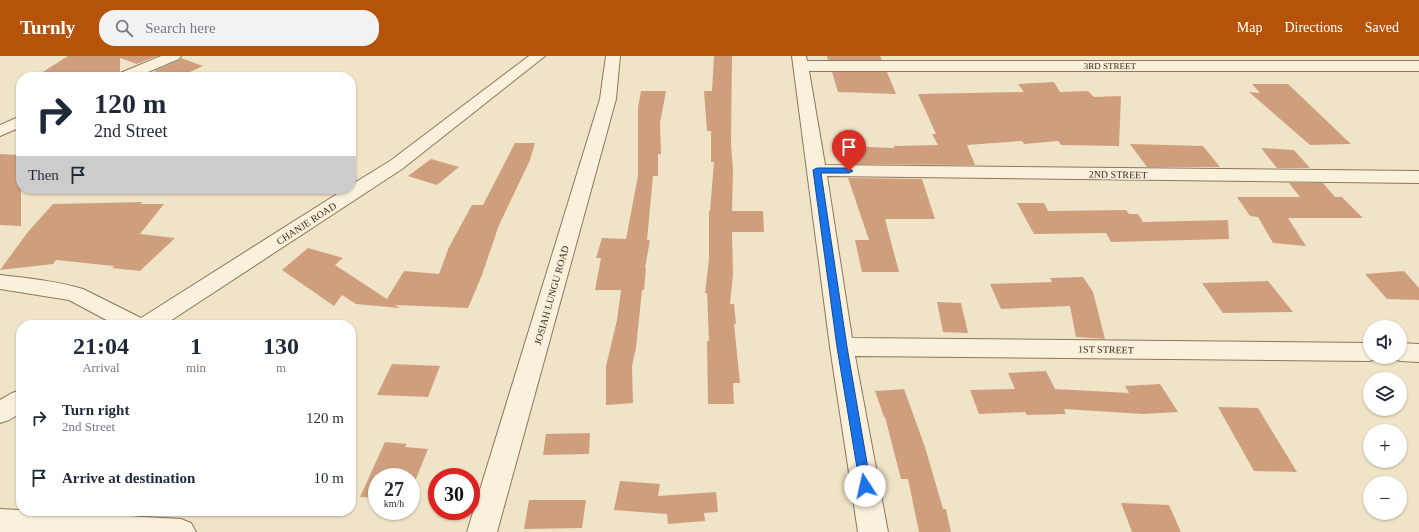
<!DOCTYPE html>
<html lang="en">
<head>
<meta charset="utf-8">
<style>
  :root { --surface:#fff; --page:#f2f2f3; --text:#1f2937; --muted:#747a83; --accent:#b45309 }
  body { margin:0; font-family:Georgia,serif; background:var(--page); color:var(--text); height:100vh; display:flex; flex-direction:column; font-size:15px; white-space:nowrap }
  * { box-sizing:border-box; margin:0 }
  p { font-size:13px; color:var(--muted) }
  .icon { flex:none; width:22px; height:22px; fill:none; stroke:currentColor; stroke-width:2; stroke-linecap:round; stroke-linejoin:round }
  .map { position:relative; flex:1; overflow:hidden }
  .panel { position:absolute; left:16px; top:264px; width:340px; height:196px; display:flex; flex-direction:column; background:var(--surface); border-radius:16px; box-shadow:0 1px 3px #0004 }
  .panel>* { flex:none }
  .banner { position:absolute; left:16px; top:16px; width:340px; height:122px; border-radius:16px; box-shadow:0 1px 3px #0004; background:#fff; color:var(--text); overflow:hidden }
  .tools { position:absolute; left:1363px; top:264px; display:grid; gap:8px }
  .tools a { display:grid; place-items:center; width:44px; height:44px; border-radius:50%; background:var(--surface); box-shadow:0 1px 3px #0004; font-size:20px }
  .speed { position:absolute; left:368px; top:412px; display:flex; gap:8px; font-size:20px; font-weight:700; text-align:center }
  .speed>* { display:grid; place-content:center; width:52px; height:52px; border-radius:50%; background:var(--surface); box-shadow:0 1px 3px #0004; line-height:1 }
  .speed small { font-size:10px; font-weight:400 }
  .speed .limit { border:6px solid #d22; background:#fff; color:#111 }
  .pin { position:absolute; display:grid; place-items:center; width:34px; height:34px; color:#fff; margin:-41px -17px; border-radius:50% 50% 50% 0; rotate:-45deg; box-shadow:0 0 4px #0007 }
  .pin .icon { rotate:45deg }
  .me { position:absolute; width:44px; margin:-22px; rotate:350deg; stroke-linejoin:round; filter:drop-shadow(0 0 3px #0008) }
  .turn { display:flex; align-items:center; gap:14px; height:84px; padding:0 12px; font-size:18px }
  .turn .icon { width:52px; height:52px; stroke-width:2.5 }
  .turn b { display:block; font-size:28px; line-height:34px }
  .then { display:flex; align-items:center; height:38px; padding:0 12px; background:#0003; gap:8px; font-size:15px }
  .eta { display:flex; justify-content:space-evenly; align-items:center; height:68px; text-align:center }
  .eta b { font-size:24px; font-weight:600; line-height:28px }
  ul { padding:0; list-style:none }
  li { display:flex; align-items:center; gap:12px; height:60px; padding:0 12px }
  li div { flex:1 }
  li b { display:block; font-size:15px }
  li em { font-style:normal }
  header { display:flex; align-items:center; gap:24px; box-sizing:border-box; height:56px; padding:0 20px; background:var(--accent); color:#fff }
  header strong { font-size:19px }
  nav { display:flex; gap:22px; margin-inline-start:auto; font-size:14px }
  .search { width:280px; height:36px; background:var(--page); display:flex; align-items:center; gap:10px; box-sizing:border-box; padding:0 14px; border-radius:16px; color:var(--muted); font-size:15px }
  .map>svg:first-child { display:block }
  .building { fill:#cf9f7d }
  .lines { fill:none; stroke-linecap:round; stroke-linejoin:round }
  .minor-casing { stroke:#8d765c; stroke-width:2 }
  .minor { fill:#faf1dc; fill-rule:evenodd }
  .route { fill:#1a73e8; stroke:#114b97 }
  .labels { text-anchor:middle; stroke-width:3; stroke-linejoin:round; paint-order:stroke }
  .far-street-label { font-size:9px; fill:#3d2e20; stroke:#f7eed8 }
  .street-label { font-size:10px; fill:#3d2e20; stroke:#f7eed8 }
</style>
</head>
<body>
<header>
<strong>Turnly</strong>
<div class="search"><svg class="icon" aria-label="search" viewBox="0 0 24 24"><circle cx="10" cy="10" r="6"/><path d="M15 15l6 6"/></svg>Search here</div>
<nav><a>Map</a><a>Directions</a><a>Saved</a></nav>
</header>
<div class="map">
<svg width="1419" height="476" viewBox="0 0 1419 476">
  <rect width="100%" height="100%" fill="#f0e4c8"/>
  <path class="building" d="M 68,0 L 157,0 L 137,8 L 120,2 L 120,16 L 114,21 L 35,21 Z
    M 714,0 L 732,0 L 731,88 L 733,114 L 732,155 L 763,155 L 764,176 L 732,176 L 733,218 L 730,248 L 734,248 L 736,268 L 734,268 L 740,327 L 733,327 L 734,348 L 708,348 L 707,285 L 709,285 L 707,237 L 705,237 L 709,203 L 709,155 L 710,155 L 714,106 L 711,106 L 711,75 L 707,75 L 704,35 L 712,35 Z
    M 827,0 L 880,0 L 882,4 L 828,4 Z
    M 181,2 L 203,10 L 179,21 L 168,21 L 154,15 L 180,4 Z
    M 832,16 L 887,16 L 896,38 L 838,36 Z
    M 1054,26 L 1060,36 L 1088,35 L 1094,41 L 1121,40 L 1119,90 L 1061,89 L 1058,85 L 1024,88 L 1022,85 L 967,89 L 975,109 L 847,108 L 846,90 L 894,92 L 894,90 L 938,89 L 932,78 L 936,78 L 918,38 L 1024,36 L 1018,28 Z
    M 1252,28 L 1288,28 L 1351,88 L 1310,89 L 1249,36 L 1260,37 Z
    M 641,35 L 666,35 L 660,67 L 661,98 L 658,98 L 658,120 L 653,120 L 647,184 L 650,184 L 645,212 L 646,212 L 644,234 L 642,234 L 636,292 L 632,310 L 633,347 L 606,349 L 606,310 L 617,264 L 621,234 L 595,234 L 601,202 L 596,202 L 602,182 L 626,183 L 638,120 L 638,51 Z
    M 515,87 L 535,87 L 530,104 L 499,169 L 482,219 L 468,252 L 395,249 L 400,252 L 356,248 L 342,239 L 334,250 L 282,214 L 308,192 L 343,202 L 335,209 L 387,243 L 404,215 L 439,218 L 449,191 L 472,149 L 483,149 Z
    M 1130,88 L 1203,90 L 1220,111 L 1147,111 Z
    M 1261,92 L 1294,94 L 1310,112 L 1277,112 Z
    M 0,98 L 21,99 L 21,170 L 0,169 Z
    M 431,103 L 459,111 L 437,129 L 408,120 Z
    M 848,122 L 922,123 L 935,163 L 885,163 L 899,216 L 862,216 L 855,184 L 869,184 Z
    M 1289,127 L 1323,127 L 1335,141 L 1342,141 L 1363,162 L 1288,162 L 1306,190 L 1273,187 L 1258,161 L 1250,160 L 1237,141 L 1300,141 Z
    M 143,146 L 140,148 L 164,148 L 140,178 L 175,182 L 140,215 L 112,212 L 114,210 L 56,204 L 53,208 L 0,214 L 27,177 L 53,148 Z
    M 1017,147 L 1044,147 L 1048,155 L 1126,154 L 1129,158 L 1138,158 L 1143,166 L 1228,164 L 1229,183 L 1111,186 L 1106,177 L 1034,178 Z
    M 1404,215 L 1419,232 L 1419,244 L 1387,243 L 1365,218 Z
    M 1083,221 L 1093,236 L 1105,283 L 1076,281 L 1070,250 L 1001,253 L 990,228 L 1052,226 L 1050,222 Z
    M 1268,225 L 1293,256 L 1223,257 L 1202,227 Z
    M 937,246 L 961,247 L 968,277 L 943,276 Z
    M 392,308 L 440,310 L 428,341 L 377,339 Z
    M 1046,315 L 1055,333 L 1129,337 L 1125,330 L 1160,328 L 1178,356 L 1143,358 L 1064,353 L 1066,358 L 1027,359 L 1025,356 L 979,358 L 970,334 L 1015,333 L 1008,317 Z
    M 904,333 L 925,391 L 943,453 L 946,453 L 951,476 L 919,476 L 908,423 L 901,423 L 885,361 L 884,361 L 875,335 Z
    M 1218,351 L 1258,352 L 1297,416 L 1254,415 Z
    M 590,377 L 589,398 L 543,399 L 546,378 Z
    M 385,386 L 407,388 L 405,391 L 428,393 L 411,435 L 411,421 L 377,421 L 377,442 L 360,441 Z
    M 620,425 L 660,428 L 658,440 L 716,436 L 718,456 L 704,457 L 705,465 L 668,468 L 667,458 L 614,454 Z
    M 529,444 L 586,444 L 582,472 L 524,473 Z
    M 1121,447 L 1169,449 L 1181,476 L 1132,476 Z"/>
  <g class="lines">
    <defs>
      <path id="minor" d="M 161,0 L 181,0 L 179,3 L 136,21 L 115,21 L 118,18 Z
        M 529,0 L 545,0 L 402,113 L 164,269 L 116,269 L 69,244 L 0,233 L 0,219 C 28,222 56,225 83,233 L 141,262 L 345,133 L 351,133 L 351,129 L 390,105 Z
        M 606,0 L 620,0 L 616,43 L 497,476 L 467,476 L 600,43 Z
        M 792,0 L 806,0 L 807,5 L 1419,5 L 1419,15 L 809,15 L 825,109 L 1419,115 L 1419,127 L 827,120 L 852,282 L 1370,287 L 1370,301 L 1379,301 L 1370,305 L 855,300 L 888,476 L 858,476 L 830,291 Z
        M 21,60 L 21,71 L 0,80 L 0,69 Z
        M 1400,287 L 1419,288 L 1419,306 L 1400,305 L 1392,302 L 1391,301 L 1400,301 Z
        M 21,334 L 21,357 L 9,364 L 0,367 L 0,344 L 12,337 Z
        M 0,453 L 181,463 L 191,467 L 196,476 L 0,476 Z"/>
    </defs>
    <use href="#minor" class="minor-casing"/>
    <use href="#minor" class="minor"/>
  </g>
  <path class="route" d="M 817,112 L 849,112 L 853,115 L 849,117 L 821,117 L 847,291 L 871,430 L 869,433 L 865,435 L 861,433 L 860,430 L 837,291 L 813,114 Z"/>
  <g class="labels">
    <g class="far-street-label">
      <text x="1110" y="13">3RD STREET</text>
    </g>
    <g class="street-label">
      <text transform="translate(1118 118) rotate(1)" y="4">2ND STREET</text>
      <text transform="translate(306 167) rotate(-33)" y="4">CHANJE ROAD</text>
      <text transform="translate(551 239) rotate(-74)" y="4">JOSIAH LUNGU ROAD</text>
      <text transform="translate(1106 293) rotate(1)" y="4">1ST STREET</text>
    </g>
  </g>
</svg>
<div class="tools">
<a><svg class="icon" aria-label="sound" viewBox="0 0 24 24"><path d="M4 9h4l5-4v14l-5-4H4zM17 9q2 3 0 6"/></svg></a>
<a><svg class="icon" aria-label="layers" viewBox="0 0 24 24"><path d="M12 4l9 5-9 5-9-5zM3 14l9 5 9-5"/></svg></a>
<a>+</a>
<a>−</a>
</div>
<div class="speed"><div>27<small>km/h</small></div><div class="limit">30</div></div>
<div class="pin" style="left:849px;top:115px;background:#d93025"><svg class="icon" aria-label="arrive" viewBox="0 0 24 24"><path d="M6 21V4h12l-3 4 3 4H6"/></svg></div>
<svg class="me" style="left:865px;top:430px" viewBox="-20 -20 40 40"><circle r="19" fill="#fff"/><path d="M0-13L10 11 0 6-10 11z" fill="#1a73e8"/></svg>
<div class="banner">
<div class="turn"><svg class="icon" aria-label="right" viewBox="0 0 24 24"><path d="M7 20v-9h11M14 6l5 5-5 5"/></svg><div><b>120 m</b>2nd Street</div></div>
<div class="then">Then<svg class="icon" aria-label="arrive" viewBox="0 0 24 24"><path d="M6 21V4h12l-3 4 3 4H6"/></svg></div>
</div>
<section class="panel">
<div class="eta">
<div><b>21:04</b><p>Arrival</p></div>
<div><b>1</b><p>min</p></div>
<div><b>130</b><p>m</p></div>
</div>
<ul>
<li><svg class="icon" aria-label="right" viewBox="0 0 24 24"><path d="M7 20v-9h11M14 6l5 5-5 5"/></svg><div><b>Turn right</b><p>2nd Street</p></div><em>120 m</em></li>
<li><svg class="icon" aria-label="arrive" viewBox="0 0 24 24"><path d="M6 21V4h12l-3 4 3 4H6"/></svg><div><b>Arrive at destination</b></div><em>10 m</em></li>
</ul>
</section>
</div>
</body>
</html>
